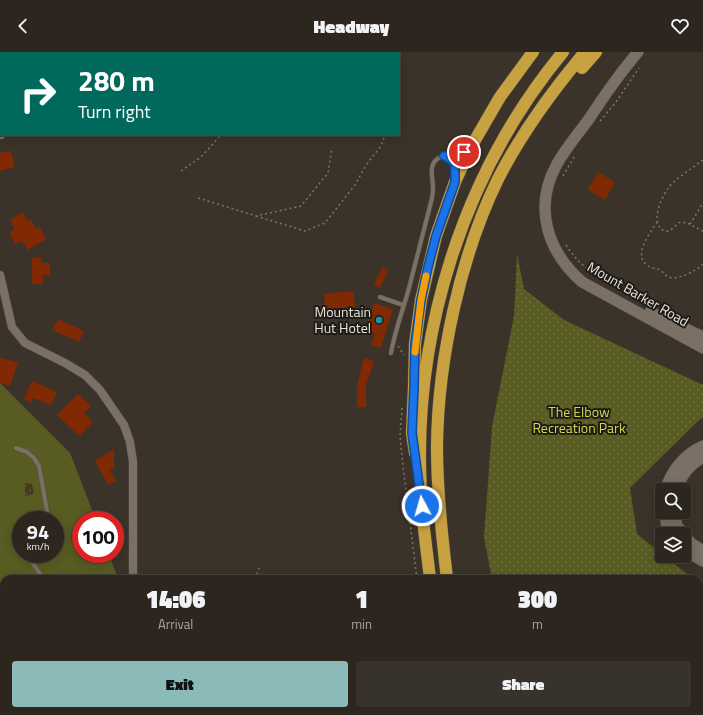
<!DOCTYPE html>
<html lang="en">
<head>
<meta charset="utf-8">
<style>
  :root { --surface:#2c261f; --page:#38322c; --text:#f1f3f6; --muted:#a6a5a4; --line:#48433d; --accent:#8bbbb9 }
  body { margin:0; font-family:"Titillium Web",sans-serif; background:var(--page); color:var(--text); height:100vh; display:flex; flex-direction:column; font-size:15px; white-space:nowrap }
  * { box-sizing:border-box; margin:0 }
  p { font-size:13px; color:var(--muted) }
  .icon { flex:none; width:22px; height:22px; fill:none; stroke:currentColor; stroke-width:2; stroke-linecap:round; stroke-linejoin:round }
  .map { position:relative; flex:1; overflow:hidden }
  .drawer { position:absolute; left:0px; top:523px; width:703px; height:140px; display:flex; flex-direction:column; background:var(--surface); border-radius:12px 12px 0 0; box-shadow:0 2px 10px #0003,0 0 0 1px var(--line) }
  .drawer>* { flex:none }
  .banner { position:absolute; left:0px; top:0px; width:400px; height:84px; box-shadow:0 2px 10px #0003,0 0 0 1px var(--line); background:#00695c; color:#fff; overflow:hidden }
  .fabs { position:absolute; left:655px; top:431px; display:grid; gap:8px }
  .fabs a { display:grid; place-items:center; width:36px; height:36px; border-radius:4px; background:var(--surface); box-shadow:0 2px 10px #0003,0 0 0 1px var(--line); font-size:20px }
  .speed { position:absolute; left:12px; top:459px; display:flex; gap:8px; font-size:20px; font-weight:700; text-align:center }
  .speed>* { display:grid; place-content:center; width:52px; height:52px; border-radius:50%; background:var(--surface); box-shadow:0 2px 10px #0003,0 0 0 1px var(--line); line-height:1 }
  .speed small { font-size:10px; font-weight:400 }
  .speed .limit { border:6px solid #d22; background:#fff; color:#111 }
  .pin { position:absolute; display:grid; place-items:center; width:34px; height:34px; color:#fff; margin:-17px; border:2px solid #fff; border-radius:50%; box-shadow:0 1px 4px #0007 }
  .me { position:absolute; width:44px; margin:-22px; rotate:354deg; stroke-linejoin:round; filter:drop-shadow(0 0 3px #0008) }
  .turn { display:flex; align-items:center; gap:14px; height:84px; padding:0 12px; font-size:18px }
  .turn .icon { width:52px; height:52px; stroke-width:2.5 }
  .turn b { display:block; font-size:28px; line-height:34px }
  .eta { display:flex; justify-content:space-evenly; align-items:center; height:68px; text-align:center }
  .eta b { font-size:24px; font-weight:800; line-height:28px }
  .primary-button { display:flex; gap:8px; margin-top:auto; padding:8px 12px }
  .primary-button a { flex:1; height:46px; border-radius:4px; background:var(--accent); color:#111; font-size:16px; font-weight:800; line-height:46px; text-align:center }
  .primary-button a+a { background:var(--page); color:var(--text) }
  header { display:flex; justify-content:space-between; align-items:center; height:52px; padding:0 12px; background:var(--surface); font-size:18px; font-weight:800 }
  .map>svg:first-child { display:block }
  .green { fill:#585c22; fill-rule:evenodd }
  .sand { fill:url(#sand-dots) }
  .park { fill:url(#park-dots) }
  .building { fill:#812903 }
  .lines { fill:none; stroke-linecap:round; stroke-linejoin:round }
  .service-casing { stroke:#564f47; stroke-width:5 }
  .minor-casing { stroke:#564f47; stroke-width:9 }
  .secondary-casing { stroke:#564f47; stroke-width:12 }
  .motorway-casing { stroke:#564f47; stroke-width:13 }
  .path { stroke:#7d766d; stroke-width:1.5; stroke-dasharray:2 3; stroke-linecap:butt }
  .service { stroke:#7a7065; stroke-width:4 }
  .minor { stroke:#7a7065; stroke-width:8 }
  .secondary { stroke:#7a7065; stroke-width:11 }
  .motorway { stroke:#c8a141; stroke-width:12 }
  .route-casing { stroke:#114b97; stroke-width:10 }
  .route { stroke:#1a73e8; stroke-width:7 }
  .slow { stroke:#f59e0b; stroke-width:7 }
  .culture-dot { fill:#0f9aa8; stroke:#1f1b17; stroke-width:1.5 }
  .labels { text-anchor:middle; stroke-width:4; stroke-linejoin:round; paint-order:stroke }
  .street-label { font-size:14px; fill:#e9e4dd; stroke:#1f1b17 }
  .poi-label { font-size:14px; fill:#e9e4dd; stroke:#1f1b17; text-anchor:end }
  .park-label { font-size:14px; fill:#d0d94e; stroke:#1f1b17 }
</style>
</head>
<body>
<header><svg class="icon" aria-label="back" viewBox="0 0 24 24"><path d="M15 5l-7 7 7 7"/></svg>Headway<svg class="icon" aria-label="heart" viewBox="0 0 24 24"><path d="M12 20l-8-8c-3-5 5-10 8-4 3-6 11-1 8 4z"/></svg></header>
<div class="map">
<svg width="703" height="663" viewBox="0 0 703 663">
  <defs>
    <pattern id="sand-dots" width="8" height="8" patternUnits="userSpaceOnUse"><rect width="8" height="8" fill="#443c1c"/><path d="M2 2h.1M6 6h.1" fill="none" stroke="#5f583d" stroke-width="1.8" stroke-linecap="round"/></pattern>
    <pattern id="park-dots" width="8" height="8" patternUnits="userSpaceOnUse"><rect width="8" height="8" fill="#585c22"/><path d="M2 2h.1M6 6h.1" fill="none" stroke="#707342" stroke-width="1.8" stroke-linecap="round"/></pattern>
  </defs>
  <rect width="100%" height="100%" fill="#3b3329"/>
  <path class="green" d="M 0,331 L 70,401 L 96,468 L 81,468 L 81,502 L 109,502 L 118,527 L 4,527 L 4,602 L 0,599 ZM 21,468 L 55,468 L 55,502 L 21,502 Z"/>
  <path class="sand" d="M 25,431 L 32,432 L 34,442 L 25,444 Z"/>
  <path class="park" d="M 517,202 L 524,237 L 564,268 L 703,333 L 703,365 L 698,369 L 630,436 L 637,482 L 662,502 L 662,504 L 665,504 L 693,527 L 492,527 L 484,485 L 492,375 L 514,264 Z
    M 699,532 L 703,536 L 703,663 L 527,663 L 527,659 L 699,659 Z"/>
  <path class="building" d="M 11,99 L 15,115 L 0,119 L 0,101 Z
    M 598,120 L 615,130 L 605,148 L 588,138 Z
    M 23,160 L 27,169 L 31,167 L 36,177 L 40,175 L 46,187 L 28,198 L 22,189 L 15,192 L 9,180 L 15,177 L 10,168 Z
    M 32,206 L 41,206 L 42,211 L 50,211 L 50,223 L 43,223 L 43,232 L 32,232 Z
    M 382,215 L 388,218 L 380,236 L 374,233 Z
    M 353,239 L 355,255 L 325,257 L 324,242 Z
    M 374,251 L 393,257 L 381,296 L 371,293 L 375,281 L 365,278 Z
    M 58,267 L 84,279 L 79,290 L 52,278 Z
    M 0,306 L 18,310 L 10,334 L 0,331 Z
    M 364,306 L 374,309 L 366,333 L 366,355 L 357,355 L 357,334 Z
    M 32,329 L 57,340 L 51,353 L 33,346 L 31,351 L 24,347 Z
    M 78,342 L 91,354 L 84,361 L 93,370 L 79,384 L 57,363 Z
    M 114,397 L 114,417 L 110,418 L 116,429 L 108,433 L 95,409 Z"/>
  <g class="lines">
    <defs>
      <path id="service" d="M 444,104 L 454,112 L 456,119
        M 380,245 L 403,253
        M 391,301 C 395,278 403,258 409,236 C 416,209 423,181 430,154 C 432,148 433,142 433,136 C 433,127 429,116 435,109 C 441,101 456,105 466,99
        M 16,396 L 27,400 L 34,406 L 39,414 L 47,459 L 44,468
        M 30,502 C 30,511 39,518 43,527"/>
      <path id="minor" d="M 0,83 L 1,83
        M 0,223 L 12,275 L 25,291 L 65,311 L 85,323 L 100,338 L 124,373 L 130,390 L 133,410 L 133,527
        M 0,662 L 51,659"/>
      <path id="secondary" d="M 638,0 C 620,21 604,44 589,67 C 578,82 566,96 557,112 C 533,155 547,199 582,230 L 703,296
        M 650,260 L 703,285
        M 665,438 C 672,418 683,403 703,394
        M 676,438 C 682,423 689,413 703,405
        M 664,460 L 668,479 L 671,482
        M 674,460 L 677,474 L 684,482
        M 684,483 L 691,491 L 703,499
        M 684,498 L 703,509"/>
      <path id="motorway" d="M 582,16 L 596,0
        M 415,401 L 412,381 L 414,335 L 415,292 L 421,248 L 436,184 L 455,130 L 471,95 L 500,45 L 533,0
        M 430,527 C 427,498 422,469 421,440 C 412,283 463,121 563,0
        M 447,527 C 442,483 437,439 437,394 C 438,308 460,205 498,127 C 521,82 552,39 585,0
        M 442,659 L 442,663
        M 459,659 L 459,663"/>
    </defs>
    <use href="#service" class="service-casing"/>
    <use href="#minor" class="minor-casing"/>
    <use href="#secondary" class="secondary-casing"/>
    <use href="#motorway" class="motorway-casing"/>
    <path class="path" d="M 359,0 L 360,1
      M 600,69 L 616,50 L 639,16
      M 703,108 C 694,115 675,127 669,135 C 662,145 652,164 660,176 C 662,178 665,180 668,179 C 672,178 677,172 680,170 L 687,171 L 703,179
      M 181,119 L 201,105 L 221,83
      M 563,124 L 574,105
      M 198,146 L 256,164 L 301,154 L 328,121 L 332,96
      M 256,164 L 305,179 L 325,171 L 355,133 L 366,113 L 381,94 L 385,83
      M 657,170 C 650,181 632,204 648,214 C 651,216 656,216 660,218 C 663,220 665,224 669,225 C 677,229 698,218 703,212
      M 690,172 L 703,151
      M 566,193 C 583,221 617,236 646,251
      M 398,294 L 404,303
      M 402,356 L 400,384 L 403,414 L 417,527
      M 255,527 L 260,513
      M 234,659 L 234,663
      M 423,659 L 423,663"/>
    <use href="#service" class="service"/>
    <use href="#minor" class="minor"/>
    <use href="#secondary" class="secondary"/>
    <use href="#motorway" class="motorway"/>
  </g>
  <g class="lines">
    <defs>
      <path id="route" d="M 422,454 L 412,381 L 414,335 L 415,292 L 421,248 L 428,215 L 436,184 L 455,130 L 455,113 L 451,108 L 444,104 L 458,103 L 464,100"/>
    </defs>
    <use href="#route" class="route-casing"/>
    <use href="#route" class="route"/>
    <path class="slow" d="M 415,300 L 421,248 L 426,224"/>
  </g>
  <circle class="culture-dot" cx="379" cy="268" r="4"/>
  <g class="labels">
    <g class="street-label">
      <text transform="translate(638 242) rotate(30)" y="5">Mount Barker Road</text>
    </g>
    <g class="poi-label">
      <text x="371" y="265">Mountain<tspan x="371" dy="16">Hut Hotel</tspan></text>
    </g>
    <g class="park-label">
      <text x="579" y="365">The Elbow<tspan x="579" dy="16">Recreation Park</tspan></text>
    </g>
  </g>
</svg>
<div class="fabs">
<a><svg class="icon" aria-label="search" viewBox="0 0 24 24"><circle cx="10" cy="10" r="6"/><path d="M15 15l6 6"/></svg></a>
<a><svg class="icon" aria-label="layers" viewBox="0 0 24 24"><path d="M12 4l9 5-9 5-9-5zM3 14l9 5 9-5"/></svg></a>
</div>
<div class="speed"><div>94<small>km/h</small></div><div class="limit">100</div></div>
<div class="pin" style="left:464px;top:100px;background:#d93025"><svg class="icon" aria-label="arrive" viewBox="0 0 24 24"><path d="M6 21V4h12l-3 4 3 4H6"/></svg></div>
<svg class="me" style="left:422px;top:454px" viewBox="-20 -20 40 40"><circle r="17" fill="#1a73e8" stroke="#fff" stroke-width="3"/><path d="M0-11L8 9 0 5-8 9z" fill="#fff"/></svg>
<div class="banner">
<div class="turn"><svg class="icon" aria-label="right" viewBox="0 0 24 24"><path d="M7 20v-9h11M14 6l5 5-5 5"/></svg><div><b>280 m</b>Turn right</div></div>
</div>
<section class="drawer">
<div class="eta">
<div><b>14:06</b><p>Arrival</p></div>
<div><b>1</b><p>min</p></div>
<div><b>300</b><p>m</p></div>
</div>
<div class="primary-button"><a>Exit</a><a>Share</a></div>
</section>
</div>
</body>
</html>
